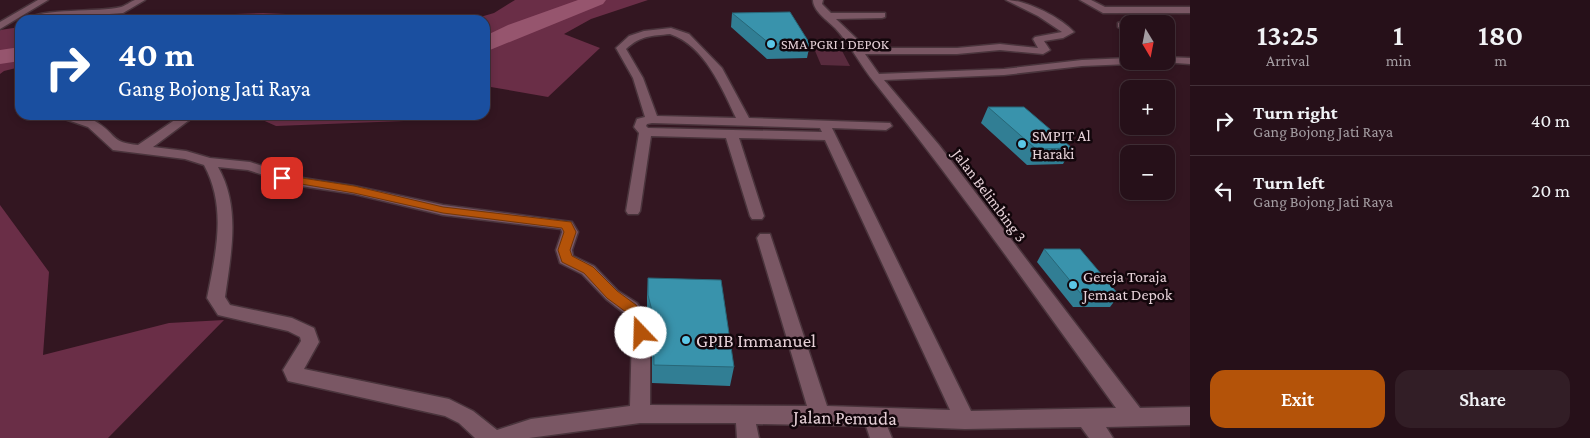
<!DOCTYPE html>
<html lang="en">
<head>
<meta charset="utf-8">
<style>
  :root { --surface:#261019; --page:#321e26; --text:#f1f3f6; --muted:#a49da2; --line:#423038; --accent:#b45309 }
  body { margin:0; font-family:"Crimson Pro",serif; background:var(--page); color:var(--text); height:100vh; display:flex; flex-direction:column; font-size:19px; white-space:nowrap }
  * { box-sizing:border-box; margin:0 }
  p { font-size:16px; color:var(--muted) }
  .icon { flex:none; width:28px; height:28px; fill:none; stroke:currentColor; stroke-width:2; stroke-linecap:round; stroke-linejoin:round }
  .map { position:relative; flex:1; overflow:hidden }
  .drawer { display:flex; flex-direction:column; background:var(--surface); width:400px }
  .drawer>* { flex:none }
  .guide { position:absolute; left:15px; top:15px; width:475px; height:105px; border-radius:15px; box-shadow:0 2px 8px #0003,0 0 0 1px var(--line); background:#1a4fa0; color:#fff; overflow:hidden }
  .needle { width:32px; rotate:170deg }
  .buttons { position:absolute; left:1120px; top:15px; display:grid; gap:10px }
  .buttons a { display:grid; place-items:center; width:55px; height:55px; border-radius:10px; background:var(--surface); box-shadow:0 2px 8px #0003,0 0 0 1px var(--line); font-size:25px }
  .pin { position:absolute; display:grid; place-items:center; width:42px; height:42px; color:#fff; margin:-21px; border-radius:10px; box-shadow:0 2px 8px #0006 }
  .me { position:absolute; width:55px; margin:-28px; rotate:339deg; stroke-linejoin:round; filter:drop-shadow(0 0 4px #0008) }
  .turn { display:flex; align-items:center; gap:18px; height:105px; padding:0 20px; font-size:22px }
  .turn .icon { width:65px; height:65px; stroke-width:2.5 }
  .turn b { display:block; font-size:35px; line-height:42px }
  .eta { display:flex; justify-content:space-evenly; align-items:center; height:85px; text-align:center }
  .eta b { font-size:30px; font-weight:600; line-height:35px }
  .button { display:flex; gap:10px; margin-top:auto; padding:10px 20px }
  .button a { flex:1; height:58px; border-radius:15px; background:var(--accent); color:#fff; font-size:20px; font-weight:600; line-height:58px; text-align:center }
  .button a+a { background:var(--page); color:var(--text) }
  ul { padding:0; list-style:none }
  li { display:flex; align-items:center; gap:15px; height:70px; padding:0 20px; border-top:1px solid var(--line) }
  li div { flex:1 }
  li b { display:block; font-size:19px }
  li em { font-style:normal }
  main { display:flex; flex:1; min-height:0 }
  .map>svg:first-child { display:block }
  .green { fill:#592b3e }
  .forest { fill:#6a2e47 }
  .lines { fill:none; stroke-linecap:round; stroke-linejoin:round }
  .river { fill:#96556e; fill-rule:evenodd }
  .street-casing { stroke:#4a343c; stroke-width:3 }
  .street { fill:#7a5764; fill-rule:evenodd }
  .wall { fill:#317e94 }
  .building { fill:#3993ac; stroke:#286778 }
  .route { fill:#b45309; stroke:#753606 }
  .poi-dot { fill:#5bc7e7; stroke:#12060b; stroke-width:2 }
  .labels { text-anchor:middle; stroke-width:5; stroke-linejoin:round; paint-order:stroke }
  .far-poi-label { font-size:14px; fill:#e6d1d8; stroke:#12060b; text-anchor:start }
  .poi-label { font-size:16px; fill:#e6d1d8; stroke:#12060b; text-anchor:start }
  .street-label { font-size:16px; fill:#e6d1d8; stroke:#12060b }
  .near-poi-label { font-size:19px; fill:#e6d1d8; stroke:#12060b; text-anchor:start }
  .near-street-label { font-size:19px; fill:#e6d1d8; stroke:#12060b }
</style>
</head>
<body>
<main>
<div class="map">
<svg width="1190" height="438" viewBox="0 0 1190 438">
  <rect width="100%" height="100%" fill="#331621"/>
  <path class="green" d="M 813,46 L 840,47 L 850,66 L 821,65 Z"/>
  <path class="forest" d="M 515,0 L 648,0 L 591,19 L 564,34 L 600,48 L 548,97 L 485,86 L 485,20 L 470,20 L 494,13 Z
    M 263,13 L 309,15 L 316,20 L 63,20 Z
    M 20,27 L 20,67 L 4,71 L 0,74 L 0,30 Z
    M 251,115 L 414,115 L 404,121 L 276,126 Z
    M 0,205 L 49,272 L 43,355 L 169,323 L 224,320 L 108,438 L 0,438 Z"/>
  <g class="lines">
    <path class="river" d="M 578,0 L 606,0 L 603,4 L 485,52 L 485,36 L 508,25 Z
      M 20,47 L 20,61 L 0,64 L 0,50 Z"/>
    <defs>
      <path id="street" d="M 38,0 L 48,0 L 0,29 L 0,22 Z
        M 135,0 L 145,0 L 123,13 L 26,20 C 42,7 99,13 121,7 C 125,6 130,2 135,0 Z
        M 813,0 L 823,0 L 822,4 L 831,13 L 885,13 L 885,17 L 882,18 L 836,19 L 858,40 L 862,48 L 957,48 L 1000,44 L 1038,48 L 1033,39 L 1035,37 L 1062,32 L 1038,16 L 1006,0 C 1026,0 1060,17 1074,32 L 1063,38 L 1044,41 L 1050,50 L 1043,54 L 1000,50 L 957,54 L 865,54 L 879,74 L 1004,69 L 1082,60 L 1129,58 L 1129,61 L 1135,61 L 1130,64 L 1082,66 L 1004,75 L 884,80 L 939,145 L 1140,408 L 1190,407 L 1190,425 L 1106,427 L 1113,438 L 1089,438 L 1081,427 L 965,429 L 887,426 L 892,438 L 870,438 L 866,426 L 756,424 L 759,438 L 737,438 L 736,423 L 640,423 L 529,438 L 475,438 L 459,423 L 445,416 L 288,381 L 283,370 L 301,341 L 300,337 L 288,331 L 218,315 L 207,298 C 216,253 227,207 204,165 L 185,159 L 113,150 L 88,127 L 62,118 L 60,115 C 74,115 86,115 98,123 C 118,136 110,142 138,145 L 182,115 L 196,115 L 153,147 L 186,151 L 210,158 L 250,162 L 296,177 L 354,186 L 443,205 L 572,222 L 578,232 L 572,250 L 573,256 L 594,266 L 618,291 L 637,303 L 646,315 L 650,333 L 650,405 L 807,406 L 757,238 L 760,234 L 770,234 L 827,406 L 950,410 L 825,140 L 739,138 L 764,216 L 762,219 L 752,219 L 750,216 L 726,138 L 651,136 L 640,211 L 638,214 L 628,214 L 626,211 L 639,133 L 634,127 L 637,119 L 645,117 L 633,78 L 616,48 L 629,36 L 644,31 L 671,28 L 689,34 L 722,68 L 749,118 L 890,123 L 892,126 L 886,130 L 832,128 L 971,411 L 1116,408 C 1037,299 959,188 875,83 C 860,65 851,45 835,28 C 828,21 813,11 813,0 ZM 670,34 C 704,45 722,88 736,118 L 657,116 L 643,78 L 626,49 C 641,35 652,36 670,34 ZM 652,123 L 820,128 L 822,132 L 648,128 L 646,126 L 647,124 ZM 218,167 L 248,170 L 294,185 L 354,194 L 443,215 L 561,229 L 562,232 L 556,250 L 560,263 L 582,274 L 606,299 L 629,317 L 632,333 L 630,406 L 531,419 L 497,430 L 473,411 L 449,399 L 304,369 L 319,342 L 314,328 L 292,318 L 230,305 L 225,297 C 231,254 241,207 218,167 Z
        M 1080,0 L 1091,0 L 1105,7 L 1190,7 L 1190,13 L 1103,13 Z
        M 1121,22 L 1129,26 L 1129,33 L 1118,27 L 1118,23 Z
        M 1166,57 L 1190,58 L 1190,64 L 1162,62 L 1166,61 Z"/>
    </defs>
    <use href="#street" class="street-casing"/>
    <use href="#street" class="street"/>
  </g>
  <path class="wall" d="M 732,13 L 810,44 L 807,58 L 767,59 L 731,27 Z
    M 988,107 L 1072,148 L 1063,164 L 1027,165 L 981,123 Z
    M 1044,249 L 1119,295 L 1110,307 L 1073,307 L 1037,262 Z
    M 648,278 L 734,367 L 730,386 L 652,383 L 652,333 L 647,313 L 647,296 Z"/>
  <path class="building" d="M 790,12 L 810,44 L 770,44 L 732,13 Z
    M 988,107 L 1024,107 L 1072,148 L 1036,149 Z
    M 1044,249 L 1080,249 L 1119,295 L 1082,295 Z
    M 648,278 L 721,280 L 734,367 L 654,365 L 653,315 L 648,295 Z"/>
  <path class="route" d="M 282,175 L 354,186 L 443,207 L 571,222 L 576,232 L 570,250 L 572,256 L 593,267 L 617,291 L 636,305 L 643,315 L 648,333 L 646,337 L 641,338 L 636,337 L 630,317 L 626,312 L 607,298 L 584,273 L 562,262 L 558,250 L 564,232 L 562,228 L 443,213 L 354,193 L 278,180 L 277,178 Z"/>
  <g class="poi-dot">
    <circle cx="771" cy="44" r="5"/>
    <circle cx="1022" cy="144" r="5"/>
    <circle cx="1073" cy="285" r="5"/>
    <circle cx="686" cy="340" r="5"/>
  </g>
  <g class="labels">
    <g class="far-poi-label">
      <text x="781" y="49">SMA PGRI 1 DEPOK</text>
    </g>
    <g class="poi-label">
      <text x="1032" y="141">SMPIT Al<tspan x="1032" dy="18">Haraki</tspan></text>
      <text x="1083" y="282">Gereja Toraja<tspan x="1083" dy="18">Jemaat Depok</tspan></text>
    </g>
    <g class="street-label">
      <text transform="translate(990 195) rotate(53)" y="6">Jalan Belimbing 3</text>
    </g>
    <g class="near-poi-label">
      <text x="696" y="347">GPIB Immanuel</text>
    </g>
    <g class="near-street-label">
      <text transform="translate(845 417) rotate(1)" y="7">Jalan Pemuda</text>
    </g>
  </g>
</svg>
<div class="buttons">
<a><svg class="needle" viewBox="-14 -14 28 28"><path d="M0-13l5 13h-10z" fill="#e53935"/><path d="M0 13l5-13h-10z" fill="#a49da2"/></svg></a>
<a>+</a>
<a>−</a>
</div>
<div class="pin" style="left:282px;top:178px;background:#d93025"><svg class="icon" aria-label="arrive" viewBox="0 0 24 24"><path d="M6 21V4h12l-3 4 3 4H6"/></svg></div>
<svg class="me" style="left:641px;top:333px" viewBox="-20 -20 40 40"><circle r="19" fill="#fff"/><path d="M0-13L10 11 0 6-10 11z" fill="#b45309"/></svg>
<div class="guide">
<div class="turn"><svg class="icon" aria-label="right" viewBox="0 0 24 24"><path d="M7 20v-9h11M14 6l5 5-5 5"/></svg><div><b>40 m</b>Gang Bojong Jati Raya</div></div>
</div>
</div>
<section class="drawer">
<div class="eta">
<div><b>13:25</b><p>Arrival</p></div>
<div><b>1</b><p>min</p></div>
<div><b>180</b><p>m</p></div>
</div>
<ul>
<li><svg class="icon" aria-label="right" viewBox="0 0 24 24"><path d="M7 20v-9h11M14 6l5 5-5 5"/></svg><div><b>Turn right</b><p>Gang Bojong Jati Raya</p></div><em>40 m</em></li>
<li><svg class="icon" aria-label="left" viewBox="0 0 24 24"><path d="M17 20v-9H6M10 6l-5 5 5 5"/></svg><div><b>Turn left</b><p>Gang Bojong Jati Raya</p></div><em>20 m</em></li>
</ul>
<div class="button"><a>Exit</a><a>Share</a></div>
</section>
</main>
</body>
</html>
